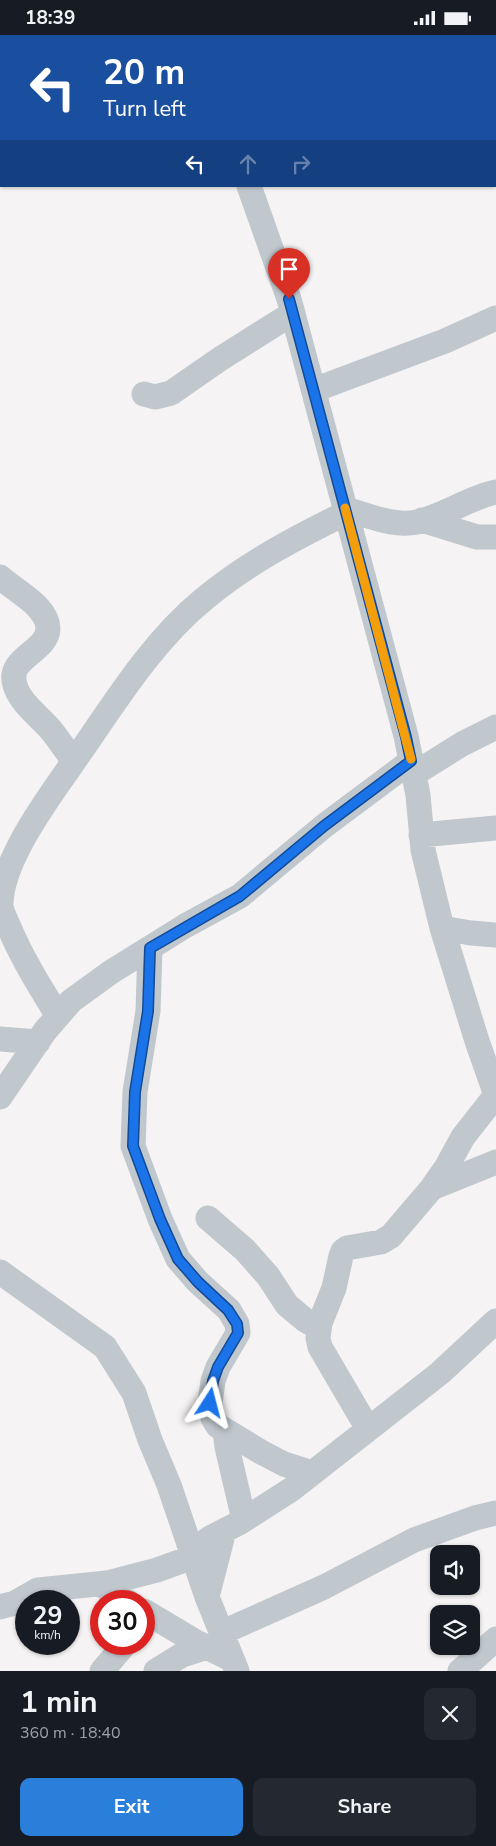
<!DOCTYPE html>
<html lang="en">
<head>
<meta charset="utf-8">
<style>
  :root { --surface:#171b24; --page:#242831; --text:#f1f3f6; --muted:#9ea1a6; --accent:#297fd9 }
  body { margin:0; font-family:"Nunito Sans",sans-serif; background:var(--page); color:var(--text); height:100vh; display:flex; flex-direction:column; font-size:19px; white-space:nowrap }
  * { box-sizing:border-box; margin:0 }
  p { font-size:16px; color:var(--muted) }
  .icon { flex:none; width:28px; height:28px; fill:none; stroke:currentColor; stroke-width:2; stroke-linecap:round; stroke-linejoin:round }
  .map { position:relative; height:1636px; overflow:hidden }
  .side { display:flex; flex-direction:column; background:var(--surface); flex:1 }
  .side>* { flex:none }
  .hud { position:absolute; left:0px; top:0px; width:496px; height:152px; box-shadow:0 1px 4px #0004; background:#1a4fa0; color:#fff; overflow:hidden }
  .buttons { position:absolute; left:430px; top:1510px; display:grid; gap:10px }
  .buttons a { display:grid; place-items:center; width:50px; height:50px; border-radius:10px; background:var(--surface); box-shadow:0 1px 4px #0004; font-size:25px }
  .speed { position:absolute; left:15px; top:1555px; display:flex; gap:10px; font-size:25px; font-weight:700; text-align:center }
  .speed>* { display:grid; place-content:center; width:65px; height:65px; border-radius:50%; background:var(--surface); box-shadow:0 1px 4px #0004; line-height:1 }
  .speed small { font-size:12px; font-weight:400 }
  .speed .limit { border:8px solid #d22; background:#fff; color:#111 }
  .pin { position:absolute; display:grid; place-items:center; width:42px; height:42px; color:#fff; margin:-51px -21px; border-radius:50% 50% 50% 0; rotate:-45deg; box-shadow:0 0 5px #0007 }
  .pin .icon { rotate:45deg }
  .me { position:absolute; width:55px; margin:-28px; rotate:9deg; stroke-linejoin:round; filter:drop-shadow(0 0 4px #0008) }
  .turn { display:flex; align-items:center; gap:18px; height:105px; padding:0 20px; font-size:22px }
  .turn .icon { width:65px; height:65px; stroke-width:2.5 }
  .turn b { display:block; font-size:35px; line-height:42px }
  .lanes { display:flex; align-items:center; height:48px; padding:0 20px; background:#0003; justify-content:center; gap:25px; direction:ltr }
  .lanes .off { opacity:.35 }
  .round { display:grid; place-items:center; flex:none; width:52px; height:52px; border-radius:10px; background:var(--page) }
  .summary { display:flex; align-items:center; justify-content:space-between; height:85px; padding:0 20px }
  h1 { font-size:30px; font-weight:700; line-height:38px }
  .cta { display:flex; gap:10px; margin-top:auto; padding:10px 20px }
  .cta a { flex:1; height:58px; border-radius:10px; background:var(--accent); color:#fff; font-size:20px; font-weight:700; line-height:58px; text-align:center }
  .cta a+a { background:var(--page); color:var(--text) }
  .status { display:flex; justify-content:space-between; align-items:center; height:35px; padding:0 25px; background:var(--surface); direction:ltr }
  .status svg { height:14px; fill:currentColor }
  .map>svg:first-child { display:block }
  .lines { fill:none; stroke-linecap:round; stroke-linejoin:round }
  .minor { stroke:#c0c8ce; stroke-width:25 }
  .route-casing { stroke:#114b97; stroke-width:12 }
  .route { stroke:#1a73e8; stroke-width:9 }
  .slow { stroke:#f59e0b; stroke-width:9 }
</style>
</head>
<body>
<div class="status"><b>18:39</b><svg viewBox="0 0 49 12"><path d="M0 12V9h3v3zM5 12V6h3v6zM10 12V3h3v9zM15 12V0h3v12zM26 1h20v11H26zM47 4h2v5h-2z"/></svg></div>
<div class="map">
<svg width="496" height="1636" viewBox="0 0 496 1636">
  <rect width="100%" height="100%" fill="#f5f3f3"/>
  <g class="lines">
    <path class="minor" d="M 189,0 L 190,1
      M 491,0 L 494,1
      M 0,89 L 1,91
      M 249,151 L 289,264 L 406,701 L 418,760 L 423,815 L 442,893 L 477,1006 L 496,1060
      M 314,355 L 445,306 L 496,283
      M 144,359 L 155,362 L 171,358 L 220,324 L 293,278
      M 345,474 C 368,480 393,492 417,487 C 444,481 468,463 496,457
      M 422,485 L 477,502 L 496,502
      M 0,542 C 15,556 48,571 48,594 C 47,617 6,623 15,650 C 20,668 39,681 51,695 C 59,705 66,716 74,726
      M 414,739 L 462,709 L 496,692
      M 421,800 L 496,793
      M 442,893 L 471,898 L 496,900
      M 150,913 L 148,976 L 135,1057 L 133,1111 L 160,1184 L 178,1224 L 198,1247 L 229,1275 L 237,1289 L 238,1298 L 218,1332 L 213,1346 L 210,1368 L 213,1383 L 218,1391 L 261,1417 L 284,1429 L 312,1438
      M 58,981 C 40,952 22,923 9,892 C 6,885 2,878 1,871 C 0,828 47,765 70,732 C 111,674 149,609 204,564 C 247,528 297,502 346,478
      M 0,1004 L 38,1007
      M 0,1062 L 45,996 L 71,966 L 111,937 L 185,891 L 240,861 L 324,791 L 411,726
      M 432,1153 L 496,1127
      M 208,1183 L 245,1215 L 268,1241 L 287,1270 L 305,1285 L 319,1293
      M 0,1237 L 105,1312 L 134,1358 L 150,1405 L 169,1450 L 207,1562 L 237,1636
      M 368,1394 L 320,1312 L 318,1303 L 320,1288 L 334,1253 L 341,1221 L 343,1216 L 347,1213 L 381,1207 L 391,1201 L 432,1153 L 446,1133 L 463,1102 L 496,1060
      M 225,1395 L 227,1412 L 244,1485
      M 191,1517 L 210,1503 L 239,1488 L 292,1454 L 440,1338 L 496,1286
      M 100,1549 L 127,1566
      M 207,1562 L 224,1496
      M 0,1572 L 15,1568 L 38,1555 L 107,1548 L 157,1535 L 193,1522
      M 144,1576 L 196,1607 L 231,1624
      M 221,1598 L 324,1552 L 414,1505 L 475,1483 L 496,1478
      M 102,1636 L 125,1609
      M 156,1636 L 182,1620 L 207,1612
      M 460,1636 L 496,1604"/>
  </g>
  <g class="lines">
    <defs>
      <path id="route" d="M 210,1368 L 213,1346 L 218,1332 L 238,1298 L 237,1289 L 228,1275 L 198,1247 L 178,1224 L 160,1184 L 133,1111 L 135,1057 L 148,976 L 150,913 L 240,861 L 324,791 L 411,726 L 406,702 L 289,264"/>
    </defs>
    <use href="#route" class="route-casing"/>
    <use href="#route" class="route"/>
    <path class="slow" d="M 345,473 L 411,724"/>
  </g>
</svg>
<div class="buttons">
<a><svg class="icon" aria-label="sound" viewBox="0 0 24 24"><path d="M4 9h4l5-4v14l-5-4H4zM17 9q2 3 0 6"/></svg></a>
<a><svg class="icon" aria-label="layers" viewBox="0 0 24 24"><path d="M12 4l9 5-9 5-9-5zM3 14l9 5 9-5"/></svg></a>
</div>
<div class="speed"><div>29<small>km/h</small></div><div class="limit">30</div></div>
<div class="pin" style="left:289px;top:264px;background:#d93025"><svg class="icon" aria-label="arrive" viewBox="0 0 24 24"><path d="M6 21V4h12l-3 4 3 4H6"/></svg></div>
<svg class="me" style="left:210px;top:1368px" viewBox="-20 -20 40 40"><path d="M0-17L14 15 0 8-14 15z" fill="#1a73e8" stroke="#fff" stroke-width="4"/></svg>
<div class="hud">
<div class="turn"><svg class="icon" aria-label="left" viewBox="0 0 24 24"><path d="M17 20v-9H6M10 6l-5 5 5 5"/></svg><div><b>20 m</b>Turn left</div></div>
<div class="lanes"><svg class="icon" aria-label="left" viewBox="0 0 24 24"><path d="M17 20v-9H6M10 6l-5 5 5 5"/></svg><svg class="icon off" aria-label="ahead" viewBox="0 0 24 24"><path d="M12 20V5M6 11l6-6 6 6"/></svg><svg class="icon off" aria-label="right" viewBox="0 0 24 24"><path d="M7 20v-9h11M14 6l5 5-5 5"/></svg></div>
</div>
</div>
<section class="side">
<div class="summary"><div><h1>1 min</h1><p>360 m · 18:40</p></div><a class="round"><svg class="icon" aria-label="close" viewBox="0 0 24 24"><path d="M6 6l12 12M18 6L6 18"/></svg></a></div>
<div class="cta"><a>Exit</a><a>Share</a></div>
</section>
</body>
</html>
